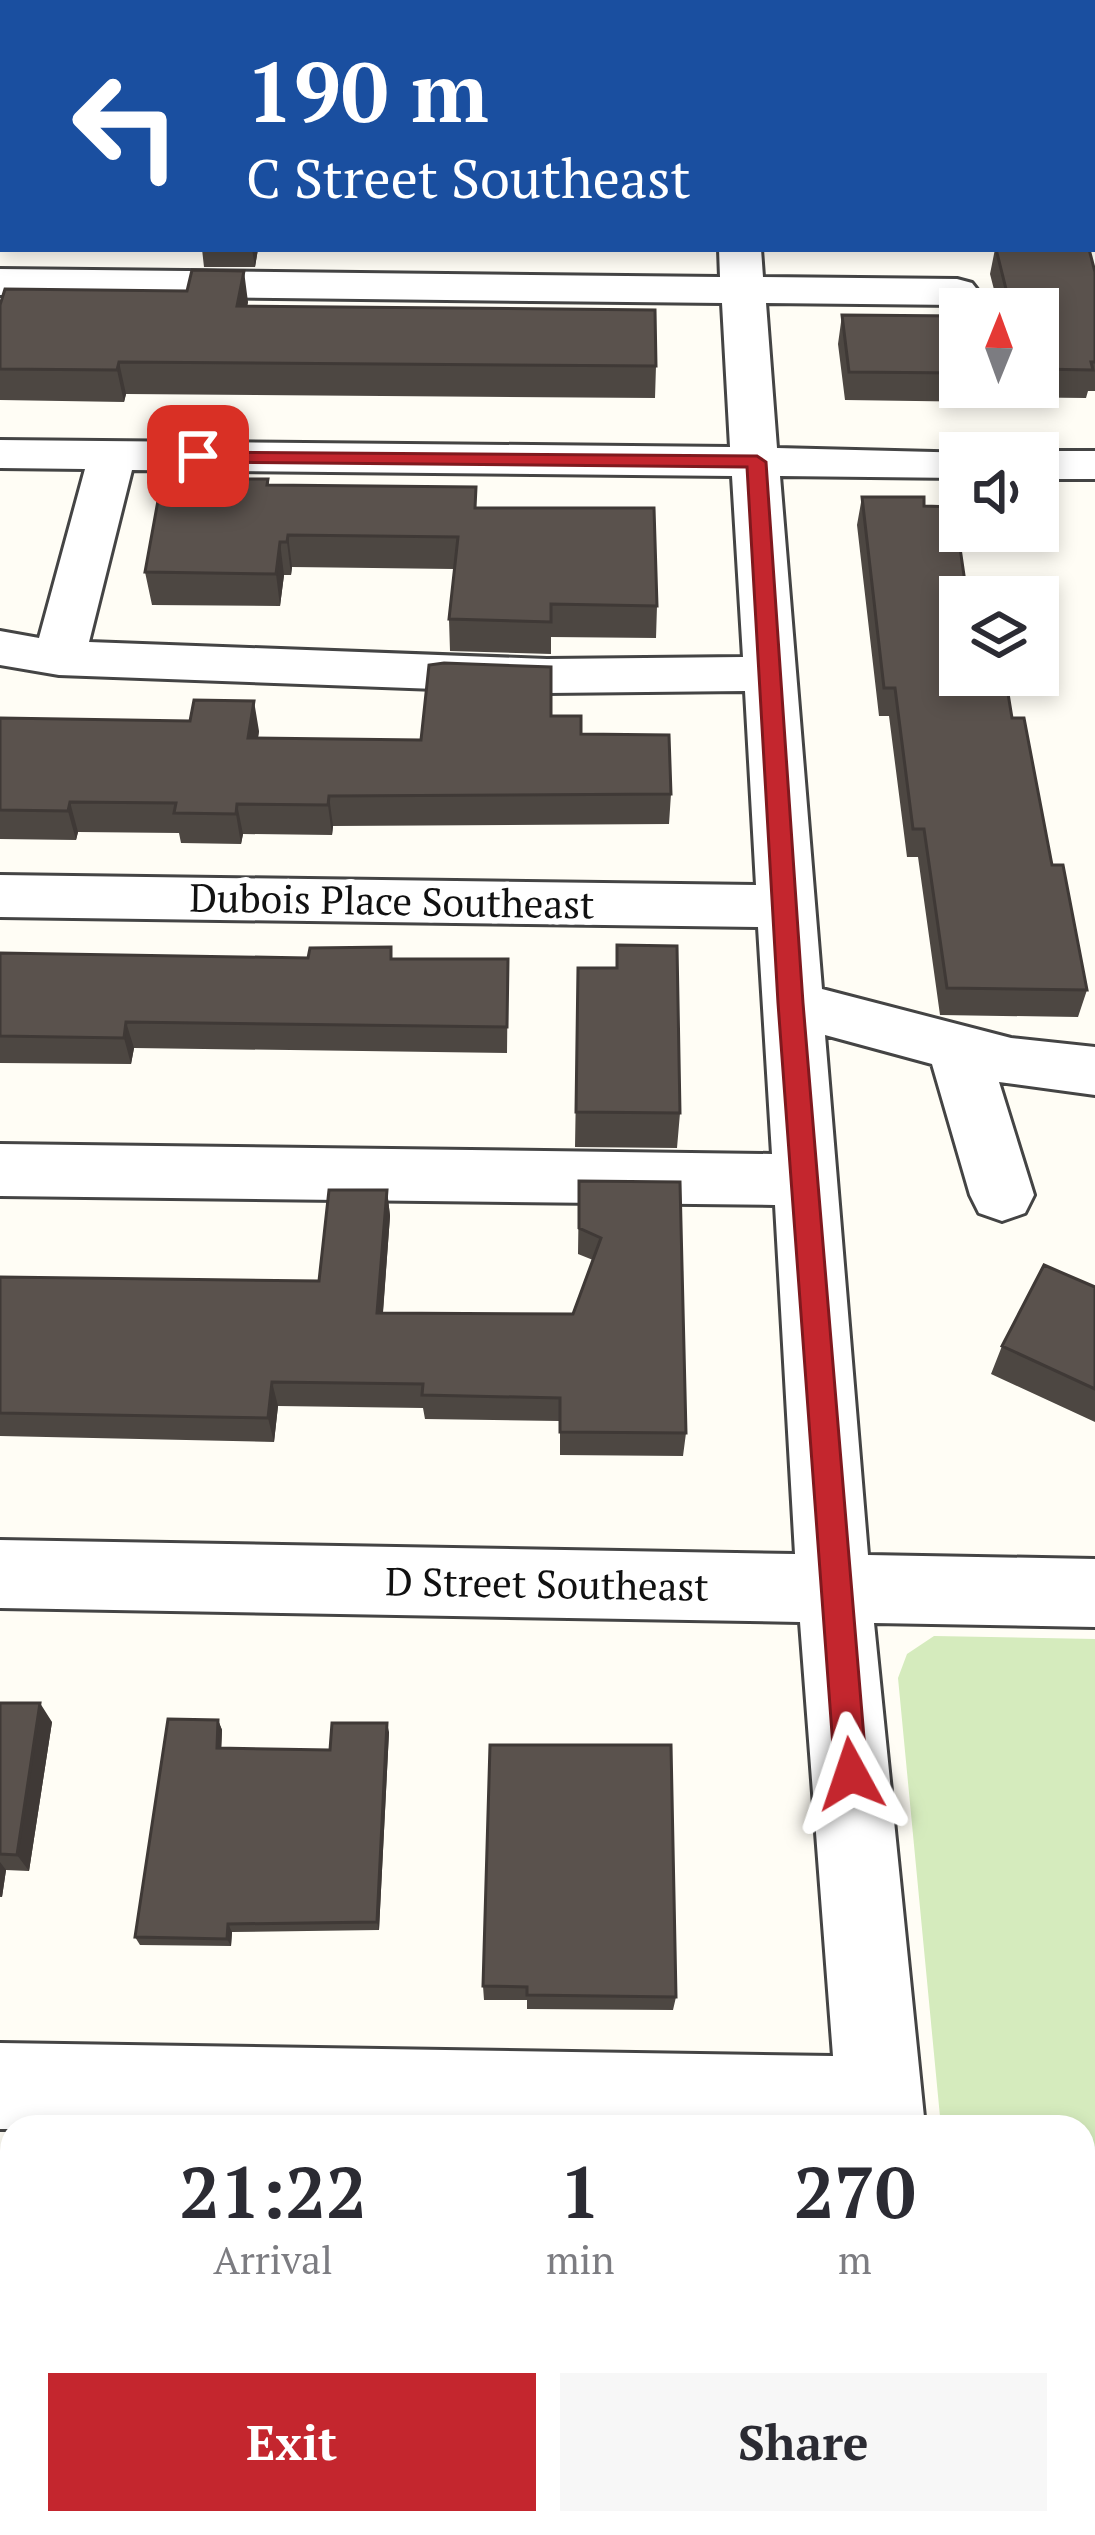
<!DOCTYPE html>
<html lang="en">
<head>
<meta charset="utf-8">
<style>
  :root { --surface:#fff; --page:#f7f7f7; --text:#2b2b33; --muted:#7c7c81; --accent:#c4262e }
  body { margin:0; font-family:"PT Serif",serif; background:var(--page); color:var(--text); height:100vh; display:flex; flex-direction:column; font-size:45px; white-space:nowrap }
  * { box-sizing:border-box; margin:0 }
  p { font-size:39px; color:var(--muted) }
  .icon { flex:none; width:66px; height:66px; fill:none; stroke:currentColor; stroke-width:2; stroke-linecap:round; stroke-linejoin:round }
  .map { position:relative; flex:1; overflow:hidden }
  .details { position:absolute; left:0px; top:2115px; width:1095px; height:420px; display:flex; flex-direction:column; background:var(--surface); border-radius:36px 36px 0 0; box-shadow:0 6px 18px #0003 }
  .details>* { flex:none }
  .hud { position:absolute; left:0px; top:0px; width:1095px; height:252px; box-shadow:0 6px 18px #0003; background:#1a4fa0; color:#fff; overflow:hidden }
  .needle { width:78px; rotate:1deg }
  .controls { position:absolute; left:939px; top:288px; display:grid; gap:24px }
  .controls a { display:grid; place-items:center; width:120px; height:120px; border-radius:0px; background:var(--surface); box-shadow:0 6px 18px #0003; font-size:60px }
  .pin { position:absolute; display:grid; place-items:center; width:102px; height:102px; color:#fff; margin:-51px; border-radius:24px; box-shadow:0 6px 18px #0006 }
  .me { position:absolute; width:132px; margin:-66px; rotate:355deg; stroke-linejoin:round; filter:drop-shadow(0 0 9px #0008) }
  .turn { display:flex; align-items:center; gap:42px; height:252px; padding:0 48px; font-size:54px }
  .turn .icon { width:156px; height:156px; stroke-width:2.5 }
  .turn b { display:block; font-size:84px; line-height:102px }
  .eta { display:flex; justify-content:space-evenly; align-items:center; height:204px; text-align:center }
  .eta b { font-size:72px; font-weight:600; line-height:84px }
  .button { display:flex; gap:24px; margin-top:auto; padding:24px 48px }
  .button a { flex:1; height:138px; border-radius:0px; background:var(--accent); color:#fff; font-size:48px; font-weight:600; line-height:138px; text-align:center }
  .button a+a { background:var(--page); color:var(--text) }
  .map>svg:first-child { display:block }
  .green { fill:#d5ebbd }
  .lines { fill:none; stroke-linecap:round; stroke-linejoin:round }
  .minor-casing { stroke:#444; stroke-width:6 }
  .major-casing { stroke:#222; stroke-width:6 }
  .minor { fill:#fff; fill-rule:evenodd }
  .major { fill:#f9d66b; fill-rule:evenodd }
  .wall { fill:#4d4742 }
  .shaded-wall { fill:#3f3936 }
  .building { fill:#5a524d; stroke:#3f3936; stroke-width:3 }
  .route { fill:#c4262e; stroke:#7f191e; stroke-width:3 }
  .labels { text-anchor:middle; stroke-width:12; stroke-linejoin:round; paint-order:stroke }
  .street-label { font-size:39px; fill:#111; stroke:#fff }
</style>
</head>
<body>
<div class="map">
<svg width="1095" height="2535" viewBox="0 0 1095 2535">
  <rect width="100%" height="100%" fill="#fffdf5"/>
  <path class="green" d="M 934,1636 L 1095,1639 L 1095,2145 L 1083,2174 L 1083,2127 L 941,2127 L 898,1678 L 907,1654 Z"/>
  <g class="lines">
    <defs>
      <path id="minor" d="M 0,0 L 23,0 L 3,3 L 0,14 Z
        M 705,0 L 741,0 L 741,3 L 705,3 Z
        M 1092,37 L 1095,37 L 1095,59 L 1092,59 Z
        M 1092,211 L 1095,212 L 1095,248 L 1092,247 Z
        M 719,249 L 761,249 L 763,277 L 957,279 L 972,283 L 979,292 L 972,301 L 957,305 L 766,303 L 777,448 L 973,453 L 960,453 L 960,478 L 780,476 L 822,989 L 1011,1038 L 1095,1047 L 1095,1095 L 999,1082 L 1034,1195 L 1025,1213 L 1002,1221 L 979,1213 L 970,1195 L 932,1064 L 825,1035 L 868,1555 L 1095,1559 L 1095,1627 L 874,1623 L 925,2127 L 0,2129 L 0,2043 L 833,2056 L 800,1622 L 0,1608 L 0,1540 L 795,1554 L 775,1205 L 0,1196 L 0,1144 L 772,1154 L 758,927 L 0,917 L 0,875 L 756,885 L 745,691 L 547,693 L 59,675 L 0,665 L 0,631 L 39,638 L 85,469 L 0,468 L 0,440 L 730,447 L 722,303 L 0,295 L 0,269 L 720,277 ZM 132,470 L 732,476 L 743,657 L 547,659 L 89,642 Z
        M 1038,451 L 1095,451 L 1095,479 L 1038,479 L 1038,453 L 1029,453 Z
        M 807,2523 L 903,2523 L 904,2535 L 808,2535 Z"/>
      <path id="major" d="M 1095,2203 L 1095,2317 L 1083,2322 L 1083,2208 Z
        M 1095,2417 L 1095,2533 L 1075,2535 L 1049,2523 L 1083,2523 L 1083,2422 Z
        M 941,2523 L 1037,2523 L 1033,2535 L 937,2535 Z"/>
    </defs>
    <use href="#minor" class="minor-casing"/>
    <use href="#major" class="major-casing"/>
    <use href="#minor" class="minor"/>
    <use href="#major" class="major"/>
  </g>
  <path class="wall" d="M 0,45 L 3,45 L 3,220 L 0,220 Z
    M 1092,68 L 1095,68 L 1095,229 L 1092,229 Z
    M 202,249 L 258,249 L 255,267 L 204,267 Z
    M 995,249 L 1089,249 L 1095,272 L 1095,391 L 1088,391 L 1086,398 L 987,397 L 986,402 L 845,400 L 838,344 L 842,315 L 960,316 L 960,387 L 1038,387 L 1038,309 L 999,309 L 990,274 Z
    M 187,291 L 248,302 L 247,306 L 656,366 L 655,398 L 126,394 L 124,402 L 0,400 L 0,305 Z
    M 268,479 L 269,485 L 477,508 L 657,606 L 656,638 L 551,637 L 551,654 L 450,651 L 449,619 L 454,569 L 292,567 L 291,575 L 284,575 L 280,606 L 152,605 L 145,572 Z
    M 862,497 L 924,506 L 966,589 L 1012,718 L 1087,990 L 1078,1017 L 940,1015 L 918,857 L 907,857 L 889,716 L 879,716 L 857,525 Z
    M 551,716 L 581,734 L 671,794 L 669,824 L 333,826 L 332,835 L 243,834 L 241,844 L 181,843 L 179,833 L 78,832 L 76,840 L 0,839 L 0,718 L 259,731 L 258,738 L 421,740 Z
    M 617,945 L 680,1113 L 677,1148 L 575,1147 L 578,968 L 616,968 Z
    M 0,953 L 393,959 L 508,959 L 507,1053 L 134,1048 L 131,1064 L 0,1063 Z
    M 579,1181 L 686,1433 L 683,1456 L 560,1455 L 560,1421 L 425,1419 L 423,1408 L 278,1406 L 274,1442 L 0,1436 L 0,1277 L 319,1281 L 387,1190 L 390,1216 L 383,1313 L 573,1314 L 593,1260 L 578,1254 Z
    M 1095,1287 L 1095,1422 L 991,1374 L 1002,1346 Z
    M 0,1703 L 52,1722 L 29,1871 L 6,1870 L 2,1897 L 0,1897 Z
    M 218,1720 L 222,1730 L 221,1748 L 330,1750 L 389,1732 L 379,1930 L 232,1932 L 231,1946 L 140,1945 L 135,1937 Z
    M 490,1745 L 676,1997 L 673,2010 L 527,2009 L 527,2000 L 484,2000 L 483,1986 Z"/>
  <path class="shaded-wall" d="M 252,249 L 258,249 L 255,267 Z
    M 244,271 L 248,302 L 241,338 L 237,306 Z
    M 119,362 L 126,394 L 124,402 L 117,370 Z
    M 288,535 L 292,567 L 291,575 L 287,542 Z
    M 280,542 L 284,575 L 280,606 L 276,574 Z
    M 254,701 L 259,731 L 253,768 L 248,738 Z
    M 329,796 L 333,826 L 332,835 L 328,805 Z
    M 70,802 L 78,832 L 76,840 L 68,811 Z
    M 237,804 L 243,834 L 241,844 L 236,814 Z
    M 126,1022 L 134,1048 L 131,1064 L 124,1038 Z
    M 387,1190 L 390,1216 L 381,1337 L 377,1313 Z
    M 272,1382 L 278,1406 L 274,1442 L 268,1418 Z
    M 40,1703 L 52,1722 L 29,1871 L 17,1855 Z
    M 218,1720 L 222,1730 L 221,1758 L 217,1748 Z
    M 387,1723 L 389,1732 L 379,1930 L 377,1922 Z
    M 0,1862 L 6,1870 L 2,1897 L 0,1895 Z
    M 228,1924 L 232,1932 L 231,1946 L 227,1939 Z"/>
  <path class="building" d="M 98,0 L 650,0 L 650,3 L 97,3 Z
    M 807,0 L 1059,0 L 1060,3 L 807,3 Z
    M 0,45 L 3,45 L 3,192 L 0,192 Z
    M 1092,68 L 1095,68 L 1095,201 L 1092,201 Z
    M 996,249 L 1089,249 L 1095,272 L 1095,362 L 1091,362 L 1093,370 L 1038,369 L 1038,309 L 1011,309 Z
    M 192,270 L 244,271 L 237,306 L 655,310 L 656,366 L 119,362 L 117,370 L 0,369 L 0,305 L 5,289 L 187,291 Z
    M 842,315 L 960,316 L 960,373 L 849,372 Z
    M 179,479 L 268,479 L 267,485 L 476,487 L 475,508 L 654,508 L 657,606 L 551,604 L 551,622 L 449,619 L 458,537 L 288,535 L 287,542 L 280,542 L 276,574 L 145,572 L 161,484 L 178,484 Z
    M 862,497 L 924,497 L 924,506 L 954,507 L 966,589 L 990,589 L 991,597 L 960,597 L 960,675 L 1005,675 L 1012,718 L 1024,718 L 1052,865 L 1063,865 L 1087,990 L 947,988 L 924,829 L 913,829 L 895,688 L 884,688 Z
    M 444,663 L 551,667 L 551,716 L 581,716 L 581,734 L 669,735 L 671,794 L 329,796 L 328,805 L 237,804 L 236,814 L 174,813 L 176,803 L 70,802 L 68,811 L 0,810 L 0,718 L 190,721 L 194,700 L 254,701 L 248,738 L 421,740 L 429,665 Z
    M 617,945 L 677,946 L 680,1113 L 576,1112 L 578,968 L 617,968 Z
    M 391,947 L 391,959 L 508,959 L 507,1027 L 126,1022 L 124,1038 L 0,1036 L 0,953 L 308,958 L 310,948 Z
    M 579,1181 L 680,1182 L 686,1433 L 560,1432 L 560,1398 L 422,1395 L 423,1384 L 272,1382 L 268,1418 L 0,1413 L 0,1277 L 319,1281 L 329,1190 L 387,1190 L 377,1313 L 573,1314 L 601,1238 L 579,1228 Z
    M 1044,1265 L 1095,1287 L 1095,1389 L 1002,1346 Z
    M 0,1703 L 40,1703 L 17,1855 L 0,1854 Z
    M 168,1719 L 218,1720 L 217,1748 L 330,1750 L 332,1723 L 387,1723 L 377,1922 L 228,1924 L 227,1939 L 135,1937 Z
    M 490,1745 L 671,1745 L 676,1997 L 527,1995 L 527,1987 L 483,1986 Z
    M 0,2350 L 12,2350 L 12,2523 L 696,2523 L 696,2535 L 0,2535 Z"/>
  <path class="route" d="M 191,452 L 757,456 L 766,462 L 803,1003 L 867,1774 L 862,1786 L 851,1790 L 840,1786 L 835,1774 L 778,1003 L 747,467 L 198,462 L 191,460 Z"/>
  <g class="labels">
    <g class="street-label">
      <text transform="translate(392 901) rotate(1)" y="14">Dubois Place Southeast</text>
      <text transform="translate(547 1584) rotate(1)" y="14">D Street Southeast</text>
    </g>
  </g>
</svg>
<div class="controls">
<a><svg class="needle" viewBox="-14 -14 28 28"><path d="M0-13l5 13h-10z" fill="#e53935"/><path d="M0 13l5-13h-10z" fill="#7c7c81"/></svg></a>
<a><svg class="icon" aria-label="sound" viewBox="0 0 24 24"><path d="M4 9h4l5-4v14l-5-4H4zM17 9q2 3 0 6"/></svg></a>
<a><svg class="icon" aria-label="layers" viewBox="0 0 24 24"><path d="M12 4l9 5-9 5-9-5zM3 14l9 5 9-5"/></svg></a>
</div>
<div class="pin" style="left:198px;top:456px;background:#d93025"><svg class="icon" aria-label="arrive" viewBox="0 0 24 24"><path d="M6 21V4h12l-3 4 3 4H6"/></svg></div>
<svg class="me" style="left:851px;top:1774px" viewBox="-20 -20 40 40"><path d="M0-17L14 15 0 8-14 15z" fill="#c4262e" stroke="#fff" stroke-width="4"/></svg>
<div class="hud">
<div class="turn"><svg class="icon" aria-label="left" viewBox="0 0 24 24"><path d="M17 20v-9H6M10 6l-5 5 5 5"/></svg><div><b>190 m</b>C Street Southeast</div></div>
</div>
<section class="details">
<div class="eta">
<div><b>21:22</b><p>Arrival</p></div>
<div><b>1</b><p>min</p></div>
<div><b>270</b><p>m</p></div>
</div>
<div class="button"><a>Exit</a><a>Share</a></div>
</section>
</div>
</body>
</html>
